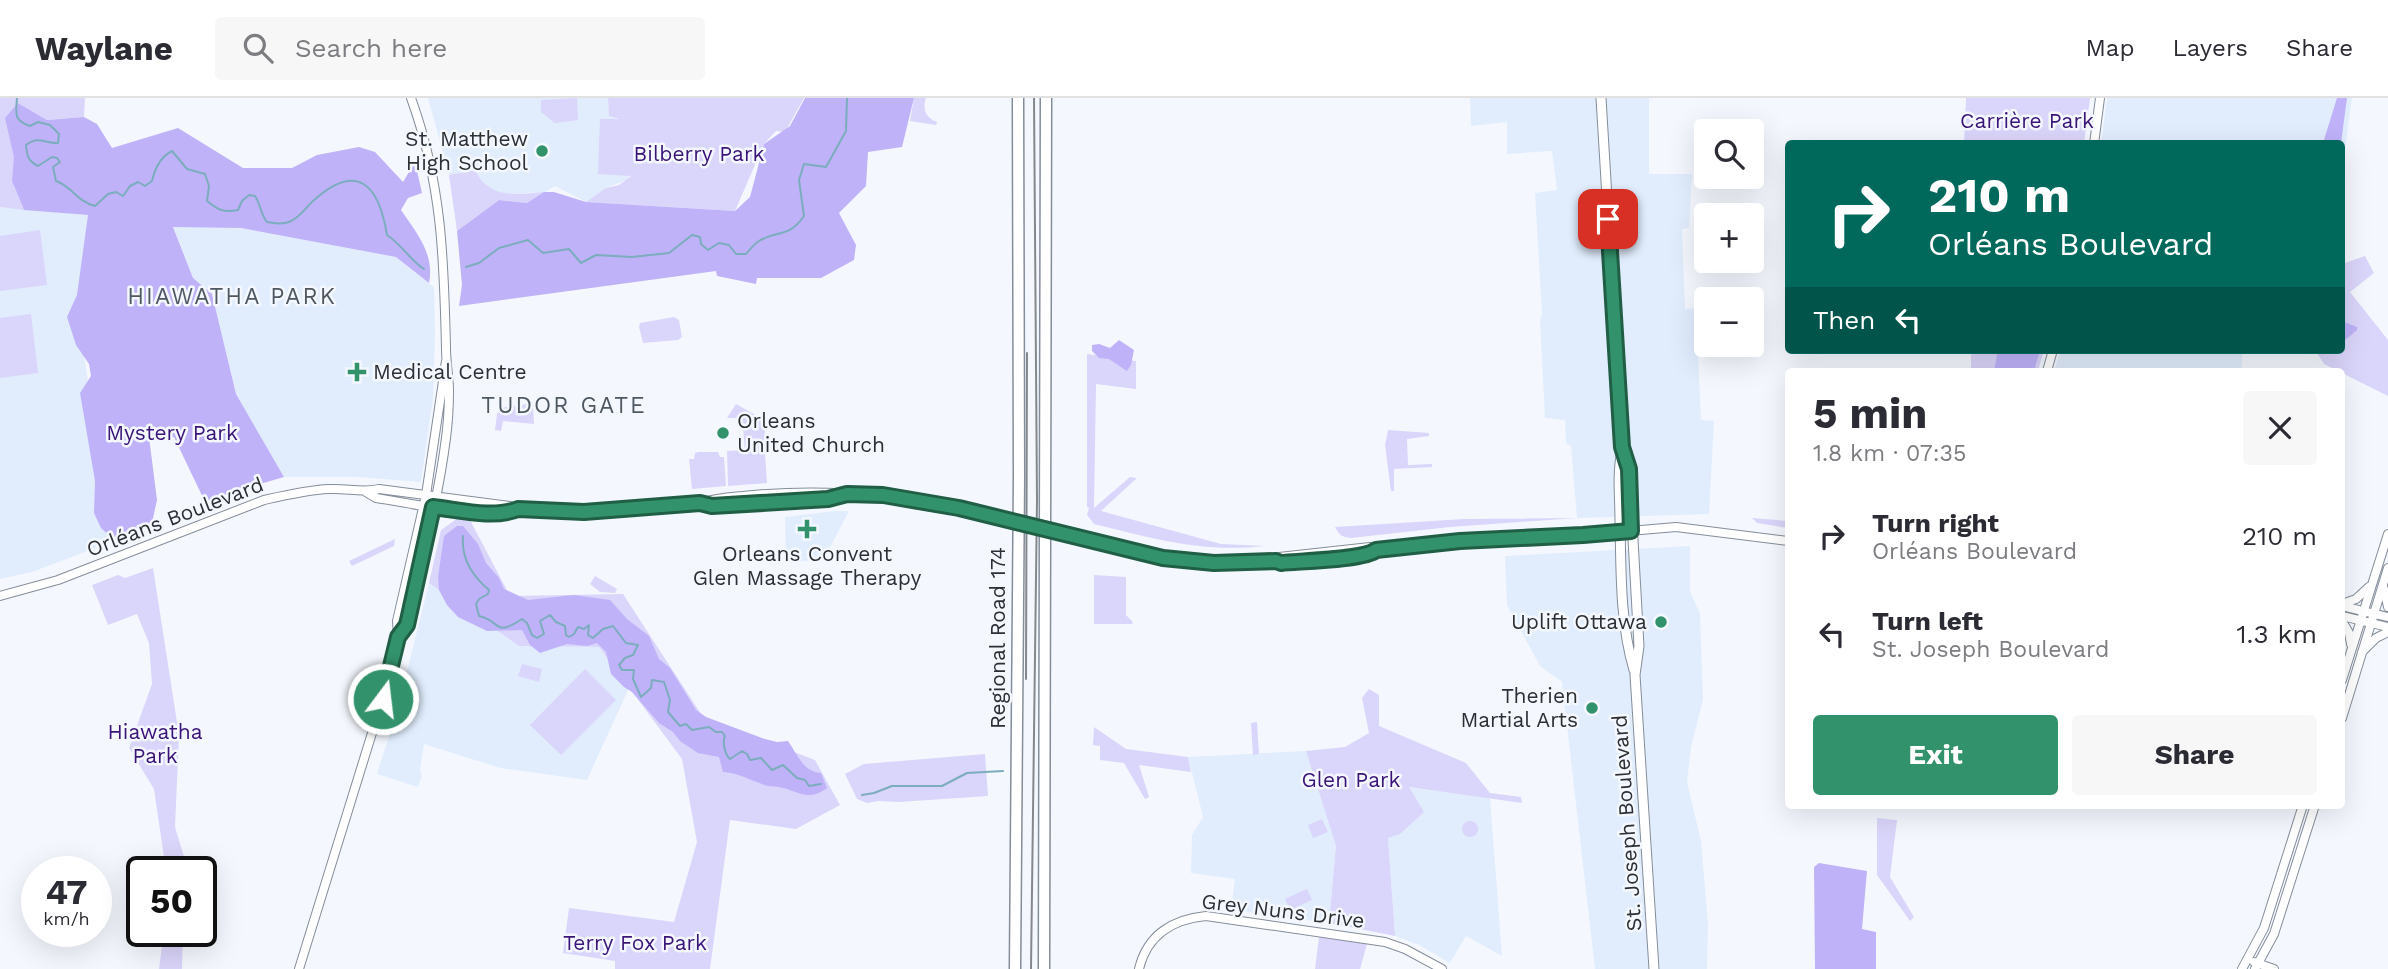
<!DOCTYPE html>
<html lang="en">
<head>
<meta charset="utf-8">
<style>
  :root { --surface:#fff; --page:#f7f7f7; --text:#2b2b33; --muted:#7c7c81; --line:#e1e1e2; --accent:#32926b }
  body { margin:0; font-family:"Work Sans",sans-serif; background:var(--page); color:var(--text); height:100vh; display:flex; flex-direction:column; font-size:26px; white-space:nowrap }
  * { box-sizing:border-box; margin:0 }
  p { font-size:23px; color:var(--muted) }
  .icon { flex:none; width:38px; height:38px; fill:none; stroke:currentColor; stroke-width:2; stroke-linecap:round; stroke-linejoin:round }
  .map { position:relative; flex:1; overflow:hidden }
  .sheet { position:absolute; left:1785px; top:270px; width:560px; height:441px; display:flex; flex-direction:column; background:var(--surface); border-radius:7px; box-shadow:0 7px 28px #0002 }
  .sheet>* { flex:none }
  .guide { position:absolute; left:1785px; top:42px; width:560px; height:214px; border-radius:7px; box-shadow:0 7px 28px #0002; background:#00695c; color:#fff; overflow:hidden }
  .tools { position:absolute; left:1694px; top:21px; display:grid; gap:14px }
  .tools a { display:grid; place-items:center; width:70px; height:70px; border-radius:7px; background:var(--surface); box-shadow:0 7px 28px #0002; font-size:35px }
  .speed { position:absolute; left:21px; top:758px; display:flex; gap:14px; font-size:35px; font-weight:700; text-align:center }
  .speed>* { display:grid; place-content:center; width:91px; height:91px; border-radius:50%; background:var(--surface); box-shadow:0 7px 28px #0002; line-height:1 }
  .speed small { font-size:18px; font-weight:400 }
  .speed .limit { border:4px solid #111; border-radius:10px; background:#fff; color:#111 }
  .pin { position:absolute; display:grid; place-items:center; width:60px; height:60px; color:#fff; margin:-30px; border-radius:14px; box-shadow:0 4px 10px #0006 }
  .me { position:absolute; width:77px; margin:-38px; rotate:15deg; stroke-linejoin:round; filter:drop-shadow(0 0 5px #0008) }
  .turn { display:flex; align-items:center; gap:24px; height:147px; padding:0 28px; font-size:32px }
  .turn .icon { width:91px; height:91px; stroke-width:2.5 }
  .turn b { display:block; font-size:49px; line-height:60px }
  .then { display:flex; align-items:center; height:66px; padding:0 28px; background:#0003; gap:14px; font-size:26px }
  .round { display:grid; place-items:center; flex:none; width:74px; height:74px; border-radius:7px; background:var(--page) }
  .summary { display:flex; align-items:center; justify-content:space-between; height:119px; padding:0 28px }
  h1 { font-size:42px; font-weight:700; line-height:52px }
  .primary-button { display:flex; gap:14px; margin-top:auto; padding:14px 28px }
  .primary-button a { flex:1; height:80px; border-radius:7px; background:var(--accent); color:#fff; font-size:28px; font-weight:700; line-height:80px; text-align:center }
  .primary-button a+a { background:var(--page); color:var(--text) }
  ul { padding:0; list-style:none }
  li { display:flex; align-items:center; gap:21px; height:98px; padding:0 28px }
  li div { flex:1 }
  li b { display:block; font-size:26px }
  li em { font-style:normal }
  header { display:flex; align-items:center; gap:42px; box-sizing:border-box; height:98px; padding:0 35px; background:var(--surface); border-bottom:2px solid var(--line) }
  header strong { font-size:33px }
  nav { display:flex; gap:38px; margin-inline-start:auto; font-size:24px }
  .search { width:490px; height:63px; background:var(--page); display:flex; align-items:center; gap:18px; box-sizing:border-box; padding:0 24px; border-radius:7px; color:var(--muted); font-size:26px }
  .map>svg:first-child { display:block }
  .built { fill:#e1edfd }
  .green { fill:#dad5fa }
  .forest { fill:#bfb2f9 }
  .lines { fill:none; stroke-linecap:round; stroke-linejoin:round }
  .stream { stroke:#7badbd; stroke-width:2 }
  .secondary-casing { stroke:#848d9a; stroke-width:10 }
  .primary-casing { stroke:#848d9a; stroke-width:11 }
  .highway-casing { stroke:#848d9a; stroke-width:13 }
  .secondary { stroke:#fff; stroke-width:8 }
  .primary { stroke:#fff; stroke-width:9 }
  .highway { stroke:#fff; stroke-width:10 }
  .tram { stroke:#84888d; stroke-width:2 }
  .secondary-bridge-casing { stroke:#848d9a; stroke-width:10; stroke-linecap:butt }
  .secondary-bridge { stroke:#fff; stroke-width:8 }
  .route-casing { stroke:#205f46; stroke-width:18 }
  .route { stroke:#32926b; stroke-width:12 }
  .poi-dot { fill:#32926b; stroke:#f4f8fe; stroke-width:2.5 }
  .labels { text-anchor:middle; stroke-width:5; stroke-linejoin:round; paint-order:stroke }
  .park-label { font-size:21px; fill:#3a1479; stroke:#f4f8fe }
  .poi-label { font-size:21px; fill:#2c3035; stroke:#f4f8fe; text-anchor:end }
  .street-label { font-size:21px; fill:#2c3035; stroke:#f4f8fe }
  .neighbourhood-label { font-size:23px; letter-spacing:2px; fill:#4e5762; stroke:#f4f8fe }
</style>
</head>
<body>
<header>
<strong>Waylane</strong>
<div class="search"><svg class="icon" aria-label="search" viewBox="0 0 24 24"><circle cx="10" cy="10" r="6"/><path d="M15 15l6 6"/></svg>Search here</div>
<nav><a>Map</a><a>Layers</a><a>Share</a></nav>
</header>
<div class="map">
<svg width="2388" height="871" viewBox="0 0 2388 871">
  <rect width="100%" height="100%" fill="#f4f8fe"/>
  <path class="built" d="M 428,0 L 608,0 L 609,18 L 626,24 L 635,72 L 626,82 L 606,90 L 586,104 L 555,88 L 545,94 L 508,96 L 495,94 L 484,87 L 475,73 L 449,77 Z
    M 1470,0 L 1649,0 L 1649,76 L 1692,76 L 1689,130 L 1682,131 L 1685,211 L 1696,210 L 1701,322 L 1714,323 L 1709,416 L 1577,420 L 1571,348 L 1566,345 L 1565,322 L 1545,320 L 1540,221 L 1542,216 L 1535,95 L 1557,92 L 1552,53 L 1507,56 L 1507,24 L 1471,28 Z
    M 2107,0 L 2352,0 L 2342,74 L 2342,46 L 2101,46 Z
    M 0,109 L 88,117 L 82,246 L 114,443 L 32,474 L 0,481 Z
    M 182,127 L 241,130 L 396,159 L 434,189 L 435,235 L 433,300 L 421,384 L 358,379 L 284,379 L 236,296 L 212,196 L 193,180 L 173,128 Z
    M 2061,252 L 2243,252 L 2241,273 L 2054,273 Z
    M 834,413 L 849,413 L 824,461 L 786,465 L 785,419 Z
    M 1690,448 L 1690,493 L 1700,516 L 1703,602 L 1691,649 L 1687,684 L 1701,743 L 1708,827 L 1707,871 L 1595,871 L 1562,584 L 1540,568 L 1507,507 L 1505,458 Z
    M 429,485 L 519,548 L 599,549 L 629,590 L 587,682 L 500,670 L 424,646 L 420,673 L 422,678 L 418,689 L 377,676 L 398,609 Z
    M 1306,653 L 1336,748 L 1329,825 L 1231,812 L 1235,781 L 1191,775 L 1192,737 L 1203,719 L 1188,659 Z
    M 1384,686 L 1490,700 L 1502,858 L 1466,838 L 1450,865 L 1419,847 L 1395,838 Z"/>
  <path class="green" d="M 0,0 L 85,0 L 84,19 L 47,22 L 18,5 L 23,68 L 14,88 L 24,112 L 0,109 Z
    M 577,0 L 578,22 L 555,25 L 541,14 L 541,2 Z
    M 608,0 L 804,0 L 785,34 L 776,33 L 764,46 L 735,113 L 586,104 L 606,90 L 619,87 L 631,78 L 598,76 L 600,21 L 619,21 L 609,18 Z
    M 914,0 L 926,0 C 922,11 926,20 937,24 L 936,27 L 910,23 Z
    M 1966,0 L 2090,0 L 2084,45 L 1964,45 Z
    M 475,72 C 489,102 518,96 545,94 L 527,105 L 499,102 L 457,133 L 449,77 Z
    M 40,132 L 47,187 L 0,193 L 0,138 Z
    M 2365,158 L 2374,175 L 2350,194 L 2388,242 L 2388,298 L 2324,266 L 2315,252 L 2342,252 L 2342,166 Z
    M 31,216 L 38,275 L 0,280 L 0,220 Z
    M 674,219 L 679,222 L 682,239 L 678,242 L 643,245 L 639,229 L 640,225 Z
    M 1971,252 L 2044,252 L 2038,273 L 1971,273 Z
    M 1087,256 L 1136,263 L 1136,291 L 1096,286 L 1094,410 L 1130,379 L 1137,380 L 1101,413 L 1221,446 L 1265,448 C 1201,455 1156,441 1094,426 L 1087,417 L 1089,410 L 1087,409 Z
    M 528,306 L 533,309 L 534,326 L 503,323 L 501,333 L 495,332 L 497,316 L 500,310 Z
    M 736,306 L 766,323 L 764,342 L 767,385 L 728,388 L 727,353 L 745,352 L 742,320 L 727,320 Z
    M 1388,332 L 1429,335 L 1429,338 L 1407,341 L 1408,367 L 1432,366 L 1432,369 L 1394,371 L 1394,393 L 1391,393 L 1385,347 Z
    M 699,354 L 718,354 L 720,359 L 724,359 L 726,388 L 692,391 L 689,361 L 694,361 L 695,355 Z
    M 458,420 L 470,422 L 510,498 L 623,496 L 703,619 L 815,662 L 840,707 L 796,731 L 730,722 L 710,871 L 615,871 L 615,863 L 563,855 L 569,810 L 674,824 L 697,744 L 682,661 L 599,549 L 519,548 L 429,485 L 441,432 Z
    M 1577,420 L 1450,429 L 1351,440 C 1342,439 1339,437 1335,429 L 1464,421 Z
    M 1752,420 L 1788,423 L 1788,430 L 1757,425 Z
    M 395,441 L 394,448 L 352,468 L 349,463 Z
    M 153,470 L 179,637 L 175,729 L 186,765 L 186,773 L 166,773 L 154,691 L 129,650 L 152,586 L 149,545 L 137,516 L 108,527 L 92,487 L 118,477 L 125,480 Z
    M 1094,477 L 1126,479 L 1126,517 L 1133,524 L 1132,526 L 1094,526 Z
    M 595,478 L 617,491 L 615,495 L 600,494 L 590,486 Z
    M 522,566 L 542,571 L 539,584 L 518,578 Z
    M 585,571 L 616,602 L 561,657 L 530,627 Z
    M 1369,591 L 1379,597 L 1379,628 L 1466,665 L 1490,695 L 1521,699 L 1522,705 L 1409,689 L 1424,714 L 1400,736 L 1388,740 L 1395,838 L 1329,825 L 1336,748 L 1306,653 L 1345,649 L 1369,635 L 1362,600 Z
    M 1257,624 L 1259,656 L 1253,657 L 1251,625 Z
    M 1094,629 L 1126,651 L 1188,659 L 1191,674 L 1139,667 L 1149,699 L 1145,701 L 1124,665 L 1100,662 L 1100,648 L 1093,647 Z
    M 985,656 L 988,698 L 899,704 L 878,703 L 867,705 L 857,701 L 845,676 L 864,666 Z
    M 1877,720 L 1897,722 L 1890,779 L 1914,819 L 1910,823 L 1877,777 Z
    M 1322,721 L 1328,734 L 1313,740 L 1308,727 Z
    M1462 731a8 8 0 1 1 16 0a8 8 0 1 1-16 0Z
    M 1307,791 L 1312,802 L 1290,812 L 1285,801 Z
    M 164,833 L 183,833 L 182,871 L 159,871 Z
    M 1319,839 L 1367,846 L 1360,871 L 1315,871 Z"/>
  <path class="forest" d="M 805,0 L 914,0 L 902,49 L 868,54 L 866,88 L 839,115 L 856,147 L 854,162 L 821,180 L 757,180 L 756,186 L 717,178 L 716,173 L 459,208 L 462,187 L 457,133 L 499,102 L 527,105 L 544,94 L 554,94 L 586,104 L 735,113 L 750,99 L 764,46 L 790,28 Z
    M 2337,0 L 2347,0 L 2341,45 L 2323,45 Z
    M 18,5 L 47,22 L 84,19 L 97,26 L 112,50 L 178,30 L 243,70 L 292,70 L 317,57 L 359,49 L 375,54 L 403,84 L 415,64 L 422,95 L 408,100 L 401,112 C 416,134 435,156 429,185 L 396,159 L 241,130 L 173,129 L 193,180 L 212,196 L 236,296 L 284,379 L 229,395 L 206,406 L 174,339 L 149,339 L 157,402 L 152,425 L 113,441 L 101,430 L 94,415 L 95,383 L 80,295 L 91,278 L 89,266 L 76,247 L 67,219 L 77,197 L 88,117 L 24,112 L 12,83 L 14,59 L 5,20 Z
    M 1829,42 L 1893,42 L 1901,45 L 1821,45 Z
    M 2342,223 L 2357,229 L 2357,232 L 2344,243 L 2342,241 Z
    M 1119,242 L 1134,252 L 1131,267 L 1127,273 L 1109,261 L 1099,260 L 1092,253 L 1092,247 L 1099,246 L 1110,250 Z
    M 1998,252 L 2040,252 L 2034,273 L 1994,273 Z
    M 457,428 L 463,428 L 478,446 L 486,465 L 499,480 L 504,491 L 528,502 L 574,497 L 610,502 L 627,521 L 649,538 L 659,561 L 670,570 L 696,612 L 706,619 L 765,641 L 777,644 L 788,643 C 798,657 802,673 821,675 L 827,690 C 807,705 797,692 779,689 C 773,688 768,689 762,686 C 748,681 738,675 723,674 L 719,659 L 698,655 L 680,643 L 673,634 L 659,625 L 632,594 L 624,589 L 611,576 L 606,554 L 597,545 L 587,548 L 567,546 L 540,555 L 530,547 L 522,532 L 487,533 L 458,519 L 447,507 L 439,492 L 438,479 L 444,438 Z
    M 1819,765 L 1867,773 L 1862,831 L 1876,834 L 1876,871 L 1815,871 L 1814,769 Z"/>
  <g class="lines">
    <path class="stream" d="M 17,0 C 16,16 13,22 30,28 L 38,24 L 50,27 L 59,36 L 58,45 C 45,46 39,37 26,47 C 27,58 28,63 38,68 L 52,59 L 57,60 L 60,64 L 53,69 L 56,83 C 73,89 76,103 95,108 L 108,96 L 116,94 L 123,98 L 130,88 L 138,84 L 145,88 L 152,83 C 155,70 160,59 172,53 L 187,71 L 205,76 L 209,88 L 207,103 C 218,112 224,115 238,112 L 242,103 L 249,97 L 255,98 C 261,107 260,115 267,124 C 274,125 281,127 289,124 C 300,120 305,110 313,103 C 358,62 379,88 387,137 C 402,147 410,162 424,171
      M 466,169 L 479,165 L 499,150 L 528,142 L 543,155 L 569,151 L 581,165 L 596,157 L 632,159 L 669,155 L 692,137 L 700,139 L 701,146 L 708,152 L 719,145 L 729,147 L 736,156 L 746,156 C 750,151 754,146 759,143 C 777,132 789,140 804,118 L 799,82 L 804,66 L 826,69 L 846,33 L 847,0
      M 463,438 C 461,461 472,478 489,492 L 488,496 L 479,501 L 476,506 L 479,518 C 502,523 493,540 522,521 L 527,525 L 532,537 L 537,540 L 544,536 L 540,523 L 550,517 L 556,524 L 565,528 L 566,537 L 569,539 L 574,536 L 578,529 L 584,531 L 589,527 L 588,537 L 593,540 L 603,531 L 613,528 L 626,545 L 638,547 L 633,557 L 625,560 L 619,567 L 622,572 L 634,572 L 633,581 L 641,599 L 651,590 L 652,582 L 664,584 L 670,602 L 668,614 L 680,628 L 686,626 L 692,632 L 709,629 L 716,634 L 722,634 L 725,638 C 722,644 725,657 730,661 L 742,653 L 747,656 L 750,662 L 761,660 L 772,672 L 783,667 L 797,680 L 805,682 L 809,688 L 821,686
      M 862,697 L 874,695 L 892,688 L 942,688 L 967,675 L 1003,673"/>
    <defs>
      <path id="secondary" d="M 2094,46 L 2100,0
        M 2047,273 L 2053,252
        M 366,394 L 376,400 C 411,405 486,423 518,411
        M 700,405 L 712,408 L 828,401 L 841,398
        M 1045,432 C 1125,453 1193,470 1276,462 L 1281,465 L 1372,456 L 1376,452
        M 1276,462 L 1279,459 L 1370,449 L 1376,452 L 1460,443 L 1583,437 L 1676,429 L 1788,443
        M 2384,491 L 2388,509
        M 0,498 L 58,482 L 264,402 C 286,397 307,392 329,391 C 347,390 362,395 379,391 L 510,408 L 518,411 L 584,414 L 700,405 C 717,399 736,399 753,397 C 843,389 917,400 1004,421
        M 2342,506 L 2356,501 L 2369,489
        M 2342,508 L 2388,519
        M 2342,518 L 2388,529
        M 2342,523 L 2349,535 L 2351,546
        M 398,539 L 407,527 C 421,465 438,403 446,340 C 448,325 449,308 449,293 C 449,279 446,265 446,250 C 444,162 442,85 411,0
        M 2362,554 L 2376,540 L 2388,534
        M 2342,582 L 2388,436
        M 2342,620 L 2388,470
        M 2254,864 L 2274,871
        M 299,871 L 385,593 L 398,539 L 397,523 L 426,397 L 446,263
        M 1139,871 C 1147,837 1173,821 1206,818 L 1385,844 L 1405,851 L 1442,871
        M 2242,871 L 2264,830 L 2303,707
        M 2255,871 L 2274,836 L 2315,707"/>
      <path id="primary" d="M 1601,0 L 1622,349 L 1629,371 L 1639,548 L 1635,577 L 1654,871
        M 1622,353 C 1617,376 1620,399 1620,423 C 1621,472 1620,525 1634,572"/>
      <path id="highway" d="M 1015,871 L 1019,379 L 1018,0
        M 1044,871 L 1046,0"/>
    </defs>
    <use href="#secondary" class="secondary-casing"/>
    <use href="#primary" class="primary-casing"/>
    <use href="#highway" class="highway-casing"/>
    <use href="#secondary" class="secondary"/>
    <use href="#primary" class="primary"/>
    <use href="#highway" class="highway"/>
    <path class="tram" d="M 1026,581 L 1027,255
      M 1031,871 L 1037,402 L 1034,0"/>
    <defs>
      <path id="secondary-bridge" d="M 1004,421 L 1045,432"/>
    </defs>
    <use href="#secondary-bridge" class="secondary-bridge-casing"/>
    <use href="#secondary-bridge" class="secondary-bridge"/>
  </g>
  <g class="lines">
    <defs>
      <path id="route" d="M 383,601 L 398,539 L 407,527 L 433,409 C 460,412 493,421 518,411 L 584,414 L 700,405 L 712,408 L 828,401 L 847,396 L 883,397 L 959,410 L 1163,460 L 1214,465 L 1276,463 L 1281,465 C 1300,463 1364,462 1376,452 L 1460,443 L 1583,437 L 1631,433 L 1629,371 L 1622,349 L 1608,121"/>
    </defs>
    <use href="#route" class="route-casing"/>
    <use href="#route" class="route"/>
  </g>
  <g class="poi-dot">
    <circle cx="542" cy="53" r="7"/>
    <path d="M353.5 263.5h7v7h7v7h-7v7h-7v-7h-7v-7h7z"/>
    <circle cx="723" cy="335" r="7"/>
    <path d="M803.5 420.5h7v7h7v7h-7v7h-7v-7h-7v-7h7z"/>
    <circle cx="1661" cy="524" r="7"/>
    <circle cx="1592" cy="610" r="7"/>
  </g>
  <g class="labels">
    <g class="park-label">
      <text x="2027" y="30">Carrière Park</text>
      <text x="699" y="63">Bilberry Park</text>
      <text x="172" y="342">Mystery Park</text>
      <text x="155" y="641">Hiawatha<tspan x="155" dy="24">Park</tspan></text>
      <text x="1351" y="689">Glen Park</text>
      <text x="635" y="852">Terry Fox Park</text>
    </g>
    <g class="poi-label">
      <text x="528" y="48">St. Matthew<tspan x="528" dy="24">High School</tspan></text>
      <text x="373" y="281" text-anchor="start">Medical Centre</text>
      <text x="737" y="330" text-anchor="start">Orleans<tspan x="737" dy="24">United Church</tspan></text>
      <text x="807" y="463" text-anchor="middle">Orleans Convent<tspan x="807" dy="24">Glen Massage Therapy</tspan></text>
      <text x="1647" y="531">Uplift Ottawa</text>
      <text x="1578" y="605">Therien<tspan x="1578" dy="24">Martial Arts</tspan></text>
    </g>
    <g class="street-label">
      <text transform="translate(175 419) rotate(-21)" y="7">Orléans Boulevard</text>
      <text transform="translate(998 540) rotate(-90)" y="7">Regional Road 174</text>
      <text transform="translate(1627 725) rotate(-94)" y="7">St. Joseph Boulevard</text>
      <text transform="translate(1283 813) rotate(7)" y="7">Grey Nuns Drive</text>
    </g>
    <g class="neighbourhood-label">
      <text x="232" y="206">HIAWATHA PARK</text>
      <text x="564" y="315">TUDOR GATE</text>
    </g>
  </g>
</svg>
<div class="tools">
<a><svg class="icon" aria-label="search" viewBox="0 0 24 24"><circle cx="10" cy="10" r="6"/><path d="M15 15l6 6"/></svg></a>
<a>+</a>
<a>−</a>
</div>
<div class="speed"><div>47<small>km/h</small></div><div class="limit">50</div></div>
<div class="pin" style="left:1608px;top:121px;background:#d93025"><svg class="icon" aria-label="arrive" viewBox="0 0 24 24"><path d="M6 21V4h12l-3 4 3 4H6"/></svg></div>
<svg class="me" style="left:383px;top:601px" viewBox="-20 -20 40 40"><circle r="17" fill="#32926b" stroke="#fff" stroke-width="3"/><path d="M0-11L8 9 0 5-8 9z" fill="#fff"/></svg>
<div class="guide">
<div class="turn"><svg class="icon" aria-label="right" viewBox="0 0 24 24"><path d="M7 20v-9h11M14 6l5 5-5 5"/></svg><div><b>210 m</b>Orléans Boulevard</div></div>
<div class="then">Then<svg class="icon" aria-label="left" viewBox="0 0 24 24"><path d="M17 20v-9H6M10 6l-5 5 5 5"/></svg></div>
</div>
<section class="sheet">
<div class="summary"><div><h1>5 min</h1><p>1.8 km · 07:35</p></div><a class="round"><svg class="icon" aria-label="close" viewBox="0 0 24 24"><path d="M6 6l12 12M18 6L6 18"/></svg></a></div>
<ul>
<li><svg class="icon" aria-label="right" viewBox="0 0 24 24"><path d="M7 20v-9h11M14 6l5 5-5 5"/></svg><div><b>Turn right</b><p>Orléans Boulevard</p></div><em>210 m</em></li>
<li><svg class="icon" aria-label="left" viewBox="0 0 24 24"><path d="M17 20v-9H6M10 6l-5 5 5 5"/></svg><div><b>Turn left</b><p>St. Joseph Boulevard</p></div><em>1.3 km</em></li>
</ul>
<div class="primary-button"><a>Exit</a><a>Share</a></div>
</section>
</div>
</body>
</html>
